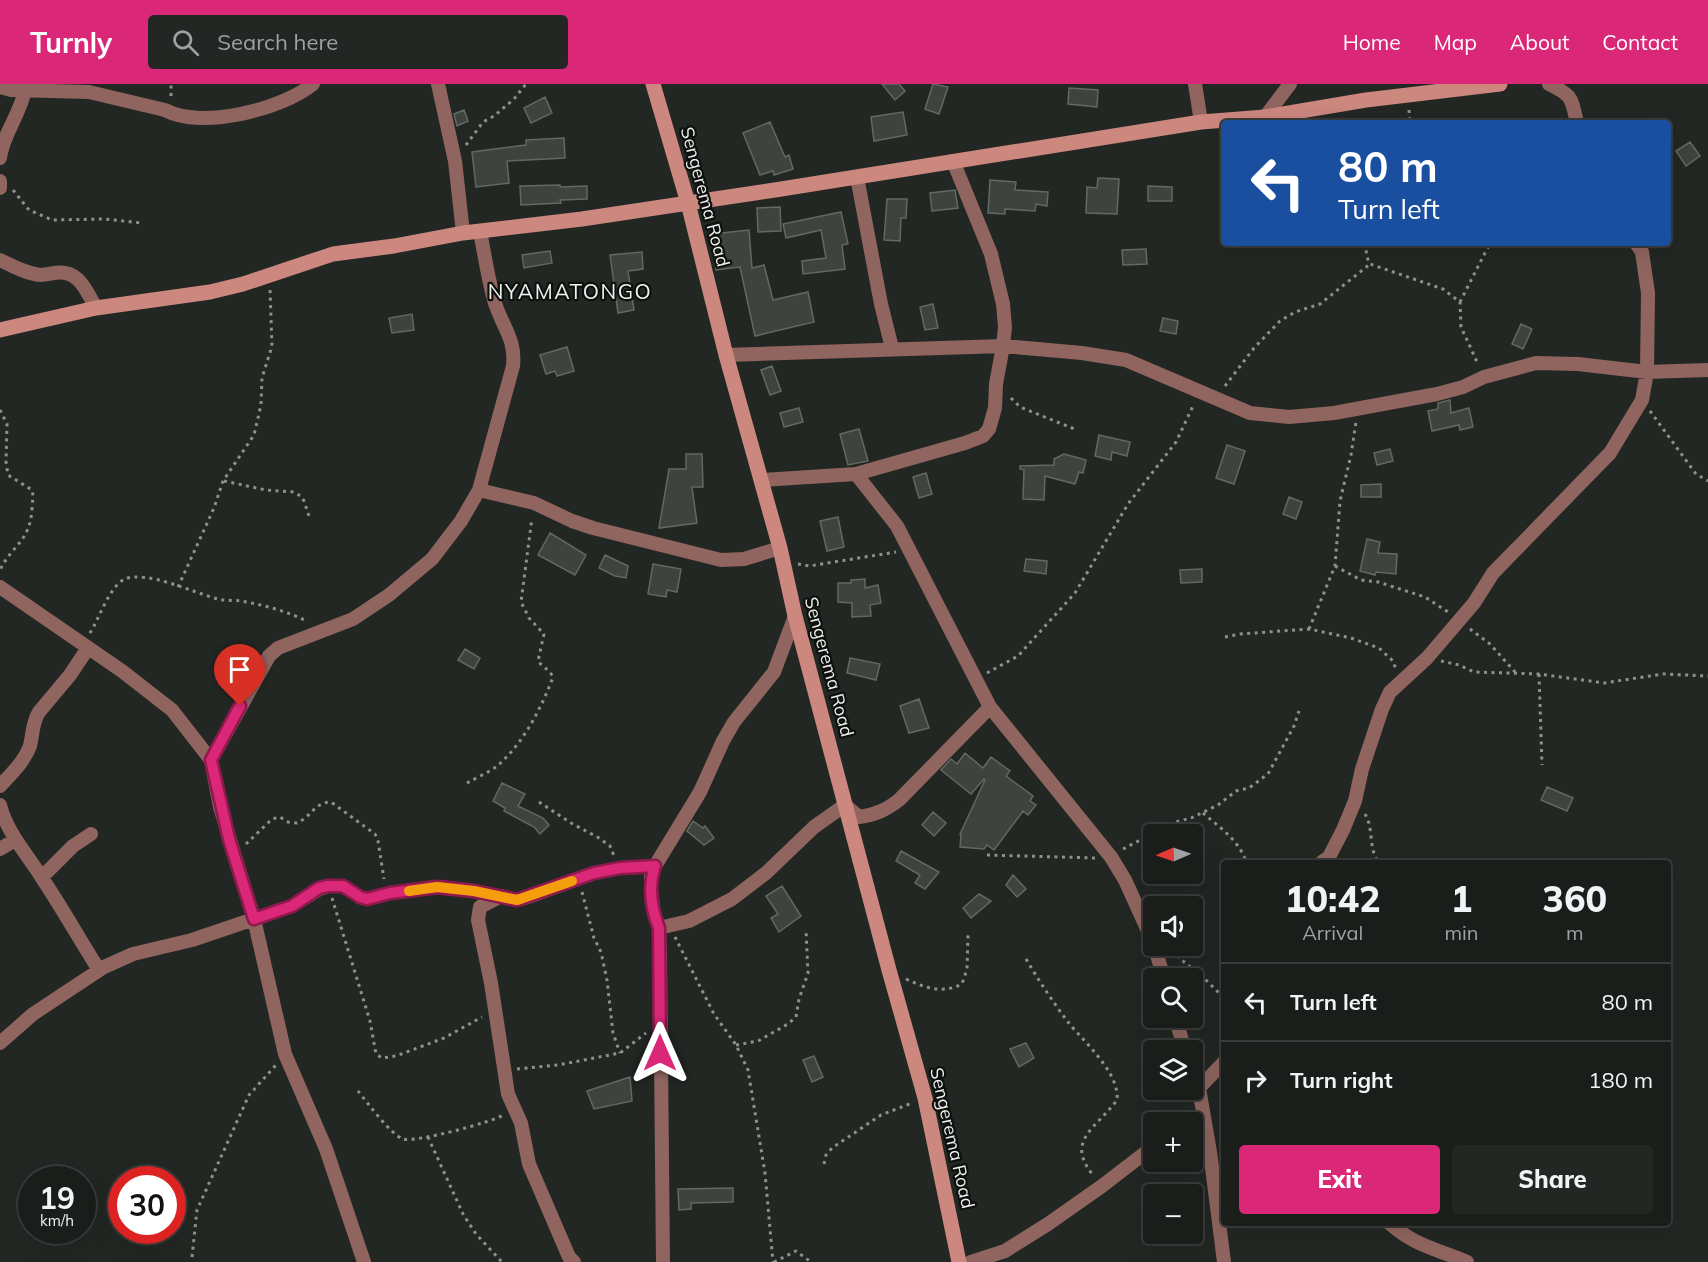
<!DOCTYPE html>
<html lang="en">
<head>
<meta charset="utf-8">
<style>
  :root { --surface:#1a1d1a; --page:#232623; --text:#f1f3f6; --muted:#9fa2a2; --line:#383b39; --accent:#db2777 }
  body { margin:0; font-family:Mulish,sans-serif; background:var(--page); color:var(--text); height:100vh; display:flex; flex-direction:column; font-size:22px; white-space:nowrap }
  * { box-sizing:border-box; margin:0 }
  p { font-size:20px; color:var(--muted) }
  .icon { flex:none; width:33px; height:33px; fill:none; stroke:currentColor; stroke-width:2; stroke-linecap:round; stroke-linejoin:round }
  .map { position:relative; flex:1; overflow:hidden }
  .side { position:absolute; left:1221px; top:776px; width:450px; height:366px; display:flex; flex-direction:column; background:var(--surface); border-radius:6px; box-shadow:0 6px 24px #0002,0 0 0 2px var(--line) }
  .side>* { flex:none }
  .banner { position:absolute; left:1221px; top:36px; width:450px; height:126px; border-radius:6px; box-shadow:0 6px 24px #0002,0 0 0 2px var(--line); background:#1a4fa0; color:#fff; overflow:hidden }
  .needle { width:39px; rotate:268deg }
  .fabs { position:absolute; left:1143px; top:740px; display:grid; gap:12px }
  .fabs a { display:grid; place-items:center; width:60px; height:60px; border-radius:6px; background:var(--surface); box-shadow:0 6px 24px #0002,0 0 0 2px var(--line); font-size:30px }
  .speed { position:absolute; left:18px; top:1082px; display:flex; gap:12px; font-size:30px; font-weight:700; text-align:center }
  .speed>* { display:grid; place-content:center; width:78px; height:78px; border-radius:50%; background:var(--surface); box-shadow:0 6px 24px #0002,0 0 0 2px var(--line); line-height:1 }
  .speed small { font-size:15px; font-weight:400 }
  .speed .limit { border:9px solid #d22; background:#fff; color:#111 }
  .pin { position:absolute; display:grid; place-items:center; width:51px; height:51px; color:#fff; margin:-62px -26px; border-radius:50% 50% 50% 0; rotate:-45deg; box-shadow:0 0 6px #0007 }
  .pin .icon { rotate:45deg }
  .me { position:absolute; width:66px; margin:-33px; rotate:0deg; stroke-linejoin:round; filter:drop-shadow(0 0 4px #0008) }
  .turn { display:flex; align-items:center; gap:21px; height:126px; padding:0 18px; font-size:27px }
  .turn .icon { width:78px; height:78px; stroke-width:2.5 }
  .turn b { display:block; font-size:42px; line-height:51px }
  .eta { display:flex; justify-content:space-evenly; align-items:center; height:102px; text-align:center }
  .eta b { font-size:36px; font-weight:800; line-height:42px }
  .action { display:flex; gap:12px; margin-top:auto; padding:12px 18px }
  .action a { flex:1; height:69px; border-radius:6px; background:var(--accent); color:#fff; font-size:24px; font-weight:800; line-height:69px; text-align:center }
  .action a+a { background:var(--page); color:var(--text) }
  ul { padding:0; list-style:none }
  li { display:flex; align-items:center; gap:18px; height:78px; padding:0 18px; border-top:2px solid var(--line) }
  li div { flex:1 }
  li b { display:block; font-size:22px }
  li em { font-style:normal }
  header { display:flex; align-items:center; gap:36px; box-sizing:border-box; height:84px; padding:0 30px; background:var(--accent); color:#fff }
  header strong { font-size:28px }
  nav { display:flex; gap:33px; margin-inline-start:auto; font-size:21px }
  .search { width:420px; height:54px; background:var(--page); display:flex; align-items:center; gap:15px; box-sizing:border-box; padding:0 21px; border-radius:6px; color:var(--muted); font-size:22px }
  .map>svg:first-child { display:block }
  .building { fill:#3e433e; stroke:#626863; stroke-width:1.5 }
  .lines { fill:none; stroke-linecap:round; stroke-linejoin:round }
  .path { stroke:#8e928e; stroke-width:3; stroke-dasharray:3 4.5; stroke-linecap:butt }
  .street { stroke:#90655f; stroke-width:14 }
  .secondary { stroke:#cc877f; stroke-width:15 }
  .route-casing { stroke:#8e194d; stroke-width:15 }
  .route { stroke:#db2777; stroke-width:10 }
  .slow { stroke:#f59e0b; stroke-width:10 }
  .labels { text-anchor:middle; stroke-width:4.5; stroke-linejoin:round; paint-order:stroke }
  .street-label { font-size:18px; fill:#eff2ef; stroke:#0e100e }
  .quarter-label { font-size:21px; letter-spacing:1.5px; fill:#eff2ef; stroke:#0e100e }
</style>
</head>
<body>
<header>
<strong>Turnly</strong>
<div class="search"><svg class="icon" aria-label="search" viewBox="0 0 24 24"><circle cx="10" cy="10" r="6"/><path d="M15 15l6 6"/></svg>Search here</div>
<nav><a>Home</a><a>Map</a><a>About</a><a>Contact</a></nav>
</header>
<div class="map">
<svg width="1708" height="1178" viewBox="0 0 1708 1178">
  <rect width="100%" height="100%" fill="#232723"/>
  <path class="building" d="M 882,0 L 899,0 L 905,7 L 895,16 Z
    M 933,0 L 948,3 L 939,30 L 925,25 Z
    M 1069,4 L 1098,6 L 1097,23 L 1068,20 Z
    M 545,13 L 552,29 L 531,39 L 524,24 Z
    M 464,26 L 468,37 L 457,42 L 454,30 Z
    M 903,28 L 907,51 L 874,57 L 871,33 Z
    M 770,38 L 785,73 L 789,71 L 793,85 L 774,91 L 773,87 L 760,91 L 743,49 Z
    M 564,54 L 565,74 L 507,77 L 509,99 L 476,103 L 472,68 L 526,61 L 526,56 Z
    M 1690,58 L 1700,72 L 1686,82 L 1676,67 Z
    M 1098,94 L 1119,95 L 1117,130 L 1086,129 L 1087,103 L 1097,104 Z
    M 990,96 L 1016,98 L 1015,106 L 1048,108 L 1047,122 L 1036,120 L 1035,127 L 1005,125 L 1005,130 L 988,129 Z
    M 560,101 L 560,103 L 587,102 L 587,115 L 560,116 L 561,119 L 521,121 L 520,102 Z
    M 1148,102 L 1172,103 L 1172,117 L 1148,117 Z
    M 955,106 L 958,124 L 932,127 L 930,109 Z
    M 887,115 L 907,115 L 906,134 L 901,134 L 900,157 L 884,156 Z
    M 780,123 L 781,147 L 758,148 L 757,124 Z
    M 841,128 L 848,160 L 842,161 L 845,185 L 803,190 L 802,177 L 826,174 L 821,146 L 786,154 L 783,140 Z
    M 749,146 L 752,184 L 764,181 L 773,216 L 808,208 L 814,238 L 755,252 L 740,183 L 716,186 L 712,150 Z
    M 1146,165 L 1147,180 L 1123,181 L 1122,166 Z
    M 550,167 L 552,179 L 524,184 L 522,171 Z
    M 642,168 L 643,185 L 628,187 L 634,226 L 618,229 L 610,171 Z
    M 933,220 L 938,244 L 925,246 L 920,223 Z
    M 412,230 L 414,246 L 392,249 L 389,234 Z
    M 1163,234 L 1178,237 L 1176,250 L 1160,247 Z
    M 1521,240 L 1532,245 L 1523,265 L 1512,260 Z
    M 567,263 L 574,287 L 557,292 L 555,287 L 546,290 L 540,271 Z
    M 772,282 L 781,307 L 770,311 L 761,286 Z
    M 1450,316 L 1451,329 L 1469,324 L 1473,343 L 1460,346 L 1459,341 L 1432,347 L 1428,327 L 1438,325 L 1438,319 Z
    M 799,324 L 803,338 L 784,343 L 780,329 Z
    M 859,345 L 868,377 L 848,381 L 840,350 Z
    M 1099,351 L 1130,358 L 1127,372 L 1112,368 L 1111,376 L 1095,372 Z
    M 1227,361 L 1245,367 L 1234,400 L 1216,394 Z
    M 1390,365 L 1393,377 L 1377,381 L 1374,369 Z
    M 686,370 L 702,370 L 703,403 L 692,403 L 697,439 L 659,444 L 669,385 L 686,385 Z
    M 1064,370 L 1086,376 L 1083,389 L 1079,388 L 1075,400 L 1045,392 L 1044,416 L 1023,415 L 1024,386 L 1020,385 L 1020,382 L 1054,381 L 1054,375 Z
    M 926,389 L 932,410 L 919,414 L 913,393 Z
    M 1381,400 L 1381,413 L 1361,413 L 1361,401 Z
    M 1289,413 L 1302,418 L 1296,435 L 1283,430 Z
    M 838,433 L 844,463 L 827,467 L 820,437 Z
    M 550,449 L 586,471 L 575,491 L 538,471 Z
    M 1367,455 L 1380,458 L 1378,469 L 1397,470 L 1396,490 L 1376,488 L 1375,491 L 1360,487 Z
    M 605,471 L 628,482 L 626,494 L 615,492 L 599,484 Z
    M 1026,475 L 1047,477 L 1046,490 L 1024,487 Z
    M 653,480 L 681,485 L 677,508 L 667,506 L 666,513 L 648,510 Z
    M 1202,485 L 1202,498 L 1181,499 L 1180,486 Z
    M 865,495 L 865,504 L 878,501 L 881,519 L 870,521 L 871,532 L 852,533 L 852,519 L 838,518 L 838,499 L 851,499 L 851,496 Z
    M 465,565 L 480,574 L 474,585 L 458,576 Z
    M 850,574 L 880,580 L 876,596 L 847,589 Z
    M 919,615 L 929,644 L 909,649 L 900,622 Z
    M 965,669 L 983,684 L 991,673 L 1010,687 L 1006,692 L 1033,712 L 1030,717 L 1036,721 L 1028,731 L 1023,727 L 994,766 L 987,761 L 984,765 L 960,763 L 961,751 L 960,750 L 985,696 L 984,695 L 971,710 L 941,686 L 951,675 L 957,680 Z
    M 502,699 L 525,710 L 518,722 L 543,734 L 549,741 L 540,750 L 534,743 L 504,727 L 505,724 L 493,717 Z
    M 1547,703 L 1573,714 L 1567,727 L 1541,716 Z
    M 933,728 L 946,739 L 934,752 L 922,741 Z
    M 693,737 L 703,744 L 705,742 L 714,754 L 704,761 L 687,747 Z
    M 901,767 L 939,788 L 925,805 L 915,799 L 920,791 L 896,777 Z
    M 1013,791 L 1026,805 L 1017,813 L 1006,801 Z
    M 782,802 L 801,832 L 779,848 L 771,834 L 778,830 L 766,812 Z
    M 979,810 L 991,817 L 971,834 L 963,824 Z
    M 1026,959 L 1034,974 L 1019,983 L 1010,965 Z
    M 814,972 L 823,993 L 812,998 L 803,976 Z
    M 630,993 L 632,1017 L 594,1025 L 587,1007 Z
    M 733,1104 L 733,1118 L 691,1119 L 691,1125 L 679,1126 L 678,1105 Z"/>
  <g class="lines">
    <path class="path" d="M 171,12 L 171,0
      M 1409,26 L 1410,39
      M 466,61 L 483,38 L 494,32 L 514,15 L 526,0
      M 13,106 L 29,126 L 52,136 L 104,135 L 142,139
      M 1367,159 L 1366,171 L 1370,180 L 1443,205 L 1460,218 L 1461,243 L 1478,280
      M 1460,218 L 1490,159
      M 1225,302 L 1254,264 L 1280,237 L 1295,228 L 1320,220 L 1370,180
      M 1011,314 L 1020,323 L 1077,346
      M 0,326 L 7,340 L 6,378 L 8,391 L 32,406 C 34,413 32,418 32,425 C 30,458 12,461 0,486
      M 1650,327 L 1696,390 L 1708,397
      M 224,397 L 266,406 L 293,408 L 301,412 L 304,417 L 310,435
      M 798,480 L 809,482 L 896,468
      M 1335,482 L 1361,496 L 1378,498 L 1425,513 L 1448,528
      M 178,503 L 214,424 L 223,397 L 254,351 L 261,321 L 262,294 L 272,262 L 270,205
      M 1309,545 L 1335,482 L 1340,417 L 1351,371 L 1356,338
      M 1470,545 L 1490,560 L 1515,588
      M 90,549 C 99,535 110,501 125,495 C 147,486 194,509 218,515 C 226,517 234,516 241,517 C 264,521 286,527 307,537
      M 1225,553 L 1240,550 L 1309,545 L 1351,554 L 1379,564 L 1393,577 L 1396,586
      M 1441,577 L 1459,581 L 1474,588 L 1539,590 L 1604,599 L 1663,590 L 1708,592
      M 987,589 L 1018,572 L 1075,509 L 1128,420 L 1176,358 L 1194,320
      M 1539,590 L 1542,681
      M 467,699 C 476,694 487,689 496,683 C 523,660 541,625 553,593 C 549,585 542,583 538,577 L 544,550 L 529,534 L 521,518 L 532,434
      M 539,718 L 571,739 L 599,754 L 610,762 L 614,772
      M 1203,729 C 1219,743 1240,757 1246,778
      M 1365,730 C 1374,745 1368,762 1378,778
      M 246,760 L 272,735 L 280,733 L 288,738 L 297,739 C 311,733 315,718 331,718 L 375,750 L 378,757 L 384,795
      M 1123,765 L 1175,738 L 1191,734 L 1218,721 L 1236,707 L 1249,704 L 1268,690 L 1294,642 L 1299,627
      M 987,771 L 1095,774
      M 1466,778 L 1470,776 L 1480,778
      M 582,808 L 594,854 L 601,868 L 607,896 L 613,949 L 620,969
      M 332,814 L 370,937 L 376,970 L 382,974 L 396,972 L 444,954 L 482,933
      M 675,853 L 714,930 L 736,961 L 748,986 L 765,1089 L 773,1178
      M 1171,867 L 1207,897 L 1224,914
      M 1026,875 C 1039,897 1053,918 1068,938 C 1084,958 1120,989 1117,1016 C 1098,1043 1064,1056 1093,1091
      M 906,895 C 925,904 943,910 962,900 L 967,885 L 968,851
      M 736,961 L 758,957 L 788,940 L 796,933 L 799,915 L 808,889 L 806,846
      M 517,985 L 558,981 L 620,969 L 646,949
      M 358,1007 C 367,1018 391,1051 403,1055 C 414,1059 493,1038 503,1031
      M 428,1053 L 463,1130 L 476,1150 L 502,1178
      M 824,1080 L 826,1071 L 832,1064 L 881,1031 L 912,1019
      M 192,1173 L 197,1126 L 249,1011 L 276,981
      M 774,1178 L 796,1167 L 811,1178"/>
    <path class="street" d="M 438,0 L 455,77 L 463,149
      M 1195,0 L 1201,38
      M 1549,0 C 1573,12 1571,13 1577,39
      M 0,3 L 11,6 L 89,8 L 165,26 C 202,46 282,25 313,0
      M 1265,33 L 1290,0
      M 0,74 C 3,49 21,30 25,5
      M 857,93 L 881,220 L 892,264
      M 0,97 L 0,104
      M 0,176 C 12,182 27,190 41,191 C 49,191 57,187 65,189 C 81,191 89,212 96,224
      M 726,271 L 1003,262 L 1082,269 L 1126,276 L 1250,329 L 1289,333 L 1334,329 L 1437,310 L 1463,303 L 1484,293 L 1536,279 L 1578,280 L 1647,288 L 1708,286
      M 856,390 L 897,442 L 990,623 L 1111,773 L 1125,796 L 1154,860
      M 761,396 L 856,390 L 965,359 L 983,352 L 989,345 L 995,324 L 996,300 L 1003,262 L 1005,243 L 1003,220 L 991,170 L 953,77
      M 479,406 L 534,419 L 572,437 L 593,444 L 721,476 L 744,475 L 780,464
      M 0,503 L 122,587 L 172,626 L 211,676 L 220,723 L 254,835 L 285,970 L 326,1065 L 364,1178
      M 211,676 L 269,572 L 278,564 L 353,535 L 389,511 L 432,475 L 461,437 L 479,406 L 513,282 C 516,255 502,242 495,219 C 488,196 485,172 480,148
      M 0,702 C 11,690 24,678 30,662 C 33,650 32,639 39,628 L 70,591 L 88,564
      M 0,721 C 7,749 27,770 42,794 C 62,824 80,856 99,886
      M 0,765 L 15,756
      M 1322,778 L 1329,773 L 1343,746 L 1355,717 L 1362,685 L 1382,625 L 1390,608 L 1427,574 L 1474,519 L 1493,489 L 1610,369 L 1642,316 L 1647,288 L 1648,209 L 1642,168 L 1636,159
      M 42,793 L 73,762 L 91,750
      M 501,812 L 480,823 L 478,836 L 491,899 L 508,1010 L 521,1039 L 529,1080 L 569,1173 L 574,1178
      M 659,844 L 689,837 L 732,815 L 766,789 L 814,743 L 845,721 L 859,733 C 875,731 886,726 899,716 L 990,623
      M 1154,861 L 1164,894
      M 1175,933 L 1185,966
      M 0,959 L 33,930 L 104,883 L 133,870 L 192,856 L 254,835 L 292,822 L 319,805 L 328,802 L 343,802 L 360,813 L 367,815 L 390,809 L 437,803 L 474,807 L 517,816 L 531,812 L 594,789 L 620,784 L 655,782
      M 1192,988 L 1199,1004 L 1210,1068 L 1224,1178
      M 1199,1004 L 1224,978
      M 1192,1062 L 1210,1068
      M 1388,1138 C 1416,1163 1435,1164 1467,1178
      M 663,1178 L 660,871 L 659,844 L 654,830 L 651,806 L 651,793 L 655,782 L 700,708 L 723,657 L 734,638 L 774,588 L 795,532
      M 971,1178 L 1005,1167 L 1048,1140 L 1102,1102 L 1154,1062"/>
    <path class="secondary" d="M 653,0 L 688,119 L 726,271 L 780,464 L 795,532 L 889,886 L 925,1014 L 959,1178
      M 0,246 L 96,224 L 210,208 L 243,200 L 333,170 L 394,162 L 463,149 L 582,135 L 775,106 L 1201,38 L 1265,33 L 1366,16 L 1500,0"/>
  </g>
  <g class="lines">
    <defs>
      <path id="route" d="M 240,622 L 211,676 L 229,755 L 254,835 L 292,822 L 319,804 L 328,802 L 343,802 L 360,813 L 367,815 L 390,809 L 437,803 L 474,807 L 517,816 L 594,789 L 620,784 L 655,782 C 648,803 651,824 659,844 L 660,969"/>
    </defs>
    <use href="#route" class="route-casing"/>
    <use href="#route" class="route"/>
    <path class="slow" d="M 409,807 L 437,803 L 474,807 L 517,816 L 572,797"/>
  </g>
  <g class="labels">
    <g class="street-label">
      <text transform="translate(705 113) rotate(75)" y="6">Sengerema Road</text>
      <text transform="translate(829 583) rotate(75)" y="6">Sengerema Road</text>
      <text transform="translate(952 1054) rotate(77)" y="6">Sengerema Road</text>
    </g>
    <g class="quarter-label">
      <text x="570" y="215">NYAMATONGO</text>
    </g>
  </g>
</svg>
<div class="fabs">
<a><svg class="needle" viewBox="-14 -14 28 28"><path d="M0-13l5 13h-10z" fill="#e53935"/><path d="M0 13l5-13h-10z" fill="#9fa2a2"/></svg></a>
<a><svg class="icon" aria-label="sound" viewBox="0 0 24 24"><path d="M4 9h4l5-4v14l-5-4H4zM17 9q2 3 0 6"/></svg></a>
<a><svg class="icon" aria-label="search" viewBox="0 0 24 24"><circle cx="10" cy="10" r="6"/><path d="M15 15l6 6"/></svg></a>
<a><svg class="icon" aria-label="layers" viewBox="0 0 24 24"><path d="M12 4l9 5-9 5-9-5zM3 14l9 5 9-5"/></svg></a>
<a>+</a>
<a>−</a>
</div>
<div class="speed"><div>19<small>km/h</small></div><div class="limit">30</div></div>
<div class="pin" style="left:240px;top:622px;background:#d93025"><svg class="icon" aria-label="arrive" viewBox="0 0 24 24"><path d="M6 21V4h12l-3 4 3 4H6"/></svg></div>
<svg class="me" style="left:660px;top:969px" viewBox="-20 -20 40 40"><path d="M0-17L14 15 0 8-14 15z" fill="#db2777" stroke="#fff" stroke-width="4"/></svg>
<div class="banner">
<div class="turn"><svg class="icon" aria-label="left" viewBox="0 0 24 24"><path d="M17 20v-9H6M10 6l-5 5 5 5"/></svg><div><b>80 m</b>Turn left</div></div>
</div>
<section class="side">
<div class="eta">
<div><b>10:42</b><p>Arrival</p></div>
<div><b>1</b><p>min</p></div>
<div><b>360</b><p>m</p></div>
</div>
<ul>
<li><svg class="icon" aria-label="left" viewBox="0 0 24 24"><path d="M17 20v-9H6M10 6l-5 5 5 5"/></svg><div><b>Turn left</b></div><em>80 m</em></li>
<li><svg class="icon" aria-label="right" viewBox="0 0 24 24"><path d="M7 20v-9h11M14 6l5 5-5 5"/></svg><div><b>Turn right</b></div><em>180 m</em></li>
</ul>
<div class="action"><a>Exit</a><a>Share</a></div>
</section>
</div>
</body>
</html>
